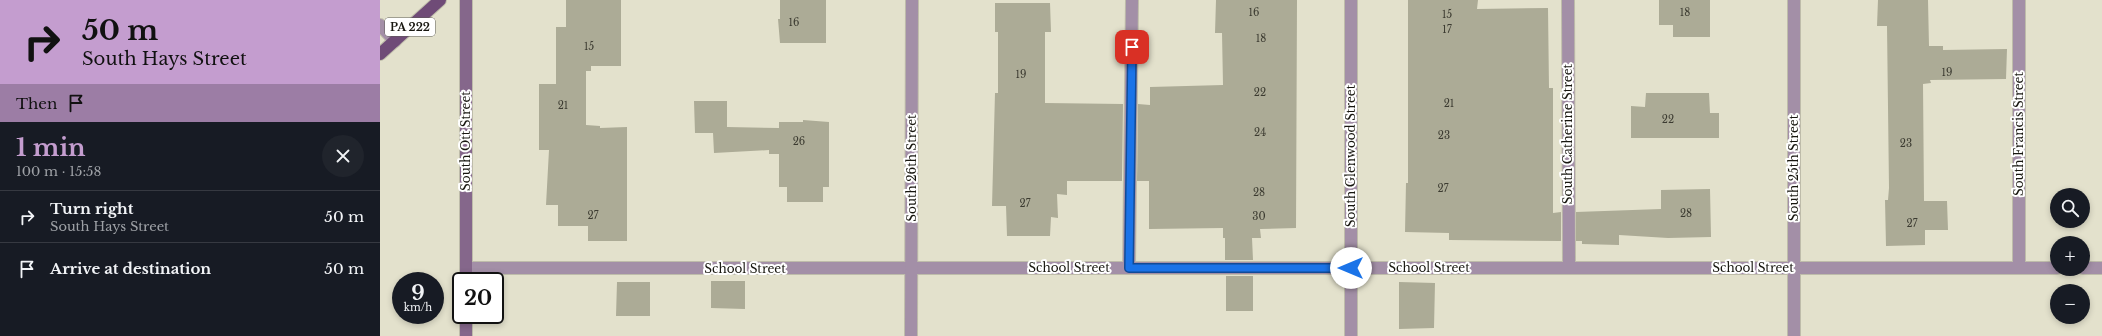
<!DOCTYPE html>
<html lang="en">
<head>
<meta charset="utf-8">
<style>
  :root { --surface:#171b24; --page:#20242c; --text:#f1f3f6; --muted:#9ea1a6; --line:#363941; --accent:#c49dcf }
  body { margin:0; font-family:"Libre Baskerville",serif; background:var(--page); color:var(--text); height:100vh; display:flex; flex-direction:column; font-size:15px; white-space:nowrap }
  * { box-sizing:border-box; margin:0 }
  p { font-size:13px; color:var(--muted) }
  .icon { flex:none; width:22px; height:22px; fill:none; stroke:currentColor; stroke-width:2; stroke-linecap:round; stroke-linejoin:round }
  .map { position:relative; flex:1; overflow:hidden }
  .details { display:flex; flex-direction:column; background:var(--surface); width:380px }
  .details>* { flex:none }
  .guide { background:#c49dcf; color:#111; overflow:hidden }
  .fabs { position:absolute; left:1670px; top:188px; display:grid; gap:8px }
  .fabs a { display:grid; place-items:center; width:40px; height:40px; border-radius:50%; background:var(--surface); box-shadow:0 2px 6px #0003; font-size:20px }
  .speed { position:absolute; left:12px; top:272px; display:flex; gap:8px; font-size:20px; font-weight:700; text-align:center }
  .speed>* { display:grid; place-content:center; width:52px; height:52px; border-radius:50%; background:var(--surface); box-shadow:0 2px 6px #0003; line-height:1 }
  .speed small { font-size:10px; font-weight:400 }
  .speed .limit { border:2px solid #111; border-radius:6px; background:#fff; color:#111 }
  .pin { position:absolute; display:grid; place-items:center; width:34px; height:34px; color:#fff; margin:-17px; border-radius:8px; box-shadow:0 2px 6px #0006 }
  .me { position:absolute; width:44px; margin:-22px; rotate:270deg; stroke-linejoin:round; filter:drop-shadow(0 0 3px #0008) }
  .turn { display:flex; align-items:center; gap:14px; height:84px; padding:0 16px; font-size:18px }
  .turn .icon { width:52px; height:52px; stroke-width:2.5 }
  .turn b { display:block; font-size:28px; line-height:34px }
  .then { display:flex; align-items:center; height:38px; padding:0 16px; background:#0003; gap:8px; font-size:15px }
  .round { display:grid; place-items:center; flex:none; width:42px; height:42px; border-radius:21px; background:var(--page) }
  .summary { display:flex; align-items:center; justify-content:space-between; height:68px; padding:0 16px }
  h1 { font-size:24px; font-weight:700; line-height:30px; color:var(--accent) }
  ul { padding:0; list-style:none }
  li { display:flex; align-items:center; gap:12px; height:52px; padding:0 16px; border-top:1px solid var(--line) }
  li div { flex:1 }
  li b { display:block; font-size:15px }
  li em { font-style:normal }
  main { display:flex; flex:1; min-height:0 }
  .map>svg:first-child { display:block }
  .building { fill:#acab96 }
  .lines { fill:none; stroke-linecap:round; stroke-linejoin:round }
  .lane-casing { stroke:#bebcaa; stroke-width:14 }
  .street-casing { stroke:#bebcaa; stroke-width:14 }
  .secondary-casing { stroke:#bebcaa; stroke-width:14 }
  .primary-casing { stroke:#bebcaa; stroke-width:14 }
  .lane { stroke:#a38fa7; stroke-width:12 }
  .street { stroke:#a38fa7; stroke-width:12 }
  .secondary { stroke:#85678b; stroke-width:12 }
  .primary { stroke:#6f4b77; stroke-width:12 }
  .route-casing { stroke:#114b97; stroke-width:10 }
  .route { stroke:#1a73e8; stroke-width:7 }
  .labels { text-anchor:middle; stroke-width:4; stroke-linejoin:round; paint-order:stroke }
  .number-label { font-size:10px; fill:#3c3b31 }
  .shield { fill:#fff; stroke:#5d5c57; stroke-width:1 }
  .shield-label { font-size:11px; font-weight:bold; fill:#17160f }
  .street-label { font-size:12px; fill:#17160f; stroke:#fff }
</style>
</head>
<body>
<main>
<section class="details">
<div class="guide">
<div class="turn"><svg class="icon" aria-label="right" viewBox="0 0 24 24"><path d="M7 20v-9h11M14 6l5 5-5 5"/></svg><div><b>50 m</b>South Hays Street</div></div>
<div class="then">Then<svg class="icon" aria-label="arrive" viewBox="0 0 24 24"><path d="M6 21V4h12l-3 4 3 4H6"/></svg></div>
</div>
<div class="summary"><div><h1>1 min</h1><p>100 m · 15:58</p></div><a class="round"><svg class="icon" aria-label="close" viewBox="0 0 24 24"><path d="M6 6l12 12M18 6L6 18"/></svg></a></div>
<ul>
<li><svg class="icon" aria-label="right" viewBox="0 0 24 24"><path d="M7 20v-9h11M14 6l5 5-5 5"/></svg><div><b>Turn right</b><p>South Hays Street</p></div><em>50 m</em></li>
<li><svg class="icon" aria-label="arrive" viewBox="0 0 24 24"><path d="M6 21V4h12l-3 4 3 4H6"/></svg><div><b>Arrive at destination</b></div><em>50 m</em></li>
</ul>
</section>
<div class="map">
<svg width="1722" height="336" viewBox="0 0 1722 336">
  <rect width="100%" height="100%" fill="#e3e1cc"/>
  <path class="building" d="M 186,0 L 241,0 L 241,66 L 211,66 L 211,71 L 206,71 L 206,125 L 220,126 L 220,128 L 247,127 L 247,241 L 208,241 L 208,226 L 178,226 L 178,205 L 166,205 L 169,150 L 159,150 L 159,84 L 176,84 L 176,27 L 186,27 Z
    M 400,0 L 446,0 L 446,43 L 400,43 L 398,19 L 400,19 Z
    M 836,0 L 917,0 L 916,228 L 880,229 L 881,238 L 872,238 L 873,260 L 845,260 L 845,238 L 843,238 L 843,228 L 769,229 L 769,181 L 757,181 L 758,104 L 770,105 L 770,87 L 843,85 L 842,33 L 835,33 Z
    M 1028,0 L 1098,0 L 1097,9 L 1168,8 L 1169,88 L 1173,88 L 1173,213 L 1181,212 L 1181,241 L 1069,240 L 1069,233 L 1025,232 L 1026,183 L 1028,183 Z
    M 1279,0 L 1330,0 L 1330,37 L 1293,37 L 1293,25 L 1279,25 Z
    M 1498,0 L 1548,0 L 1549,46 L 1563,46 L 1563,50 L 1627,49 L 1626,79 L 1550,80 L 1551,83 L 1543,84 L 1544,201 L 1567,201 L 1568,230 L 1545,230 L 1545,245 L 1506,246 L 1505,200 L 1508,200 L 1509,188 L 1507,26 L 1497,26 Z
    M 615,3 L 670,3 L 671,32 L 665,32 L 665,103 L 743,104 L 742,181 L 687,181 L 687,195 L 677,194 L 678,218 L 671,217 L 670,236 L 627,236 L 626,206 L 612,206 L 615,93 L 618,93 L 618,32 L 615,32 Z
    M 1266,93 L 1329,93 L 1330,113 L 1339,113 L 1339,138 L 1251,138 L 1251,106 L 1265,107 Z
    M 314,101 L 347,101 L 347,127 L 399,128 L 399,122 L 423,122 L 423,120 L 449,122 L 449,187 L 443,187 L 443,202 L 407,202 L 407,187 L 399,187 L 399,154 L 389,154 L 389,150 L 334,153 L 333,133 L 315,133 Z
    M 1330,189 L 1331,237 L 1288,238 L 1239,235 L 1239,245 L 1202,244 L 1202,241 L 1196,241 L 1196,212 L 1281,209 L 1281,190 Z
    M 846,276 L 873,276 L 873,311 L 846,311 Z
    M 331,281 L 365,281 L 365,309 L 331,308 Z
    M 237,282 L 270,282 L 270,316 L 236,316 Z
    M 1019,282 L 1055,283 L 1054,328 L 1019,329 Z"/>
  <g class="lines">
    <defs>
      <path id="lane" d="M 1188,0 L 1189,268
        M 1639,0 L 1639,268
        M 0,25 L 15,41
        M 86,268 L 1677,268
        M 749,268 L 752,0
        M 1703,268 L 1722,268"/>
      <path id="street" d="M 971,0 L 971,336
        M 531,336 L 532,0
        M 1414,336 L 1414,0"/>
      <path id="secondary" d="M 86,281 L 86,0
        M 86,315 L 86,336"/>
      <path id="primary" d="M 0,54 L 60,0"/>
    </defs>
    <use href="#lane" class="lane-casing"/>
    <use href="#street" class="street-casing"/>
    <use href="#secondary" class="secondary-casing"/>
    <use href="#primary" class="primary-casing"/>
    <use href="#lane" class="lane"/>
    <use href="#street" class="street"/>
    <use href="#secondary" class="secondary"/>
    <use href="#primary" class="primary"/>
  </g>
  <g class="lines">
    <defs>
      <path id="route" d="M 752,47 L 749,268 L 971,268"/>
    </defs>
    <use href="#route" class="route-casing"/>
    <use href="#route" class="route"/>
  </g>
  <g class="labels">
    <g class="number-label">
      <text x="874" y="16">16</text>
      <text x="1305" y="16">18</text>
      <text x="1067" y="18">15</text>
      <text x="414" y="26">16</text>
      <text x="1067" y="33">17</text>
      <text x="881" y="42">18</text>
      <text x="209" y="50">15</text>
      <text x="1567" y="76">19</text>
      <text x="641" y="78">19</text>
      <text x="880" y="96">22</text>
      <text x="1069" y="107">21</text>
      <text x="183" y="109">21</text>
      <text x="1288" y="123">22</text>
      <text x="880" y="136">24</text>
      <text x="1064" y="139">23</text>
      <text x="419" y="145">26</text>
      <text x="1526" y="147">23</text>
      <text x="1063" y="192">27</text>
      <text x="879" y="196">28</text>
      <text x="645" y="207">27</text>
      <text x="1306" y="217">28</text>
      <text x="213" y="219">27</text>
      <text x="879" y="220">30</text>
      <text x="1532" y="227">27</text>
    </g>
    <rect class="shield" x="5" y="18" width="50" height="18" rx="3"/>
    <g class="shield-label">
      <text x="30" y="31">PA 222</text>
    </g>
    <g class="street-label">
      <text transform="translate(1188 134) rotate(-90)" y="4">South Catherine Street</text>
      <text transform="translate(1639 134) rotate(-90)" y="4">South Francis Street</text>
      <text transform="translate(86 141) rotate(-90)" y="4">South Ott Street</text>
      <text transform="translate(971 156) rotate(-90)" y="4">South Glenwood Street</text>
      <text transform="translate(532 168) rotate(-90)" y="4">South 26th Street</text>
      <text transform="translate(1414 168) rotate(-90)" y="4">South 25th Street</text>
      <text x="689" y="272">School Street</text>
      <text x="1049" y="272">School Street</text>
      <text x="1373" y="272">School Street</text>
      <text x="365" y="273">School Street</text>
    </g>
  </g>
</svg>
<div class="fabs">
<a><svg class="icon" aria-label="search" viewBox="0 0 24 24"><circle cx="10" cy="10" r="6"/><path d="M15 15l6 6"/></svg></a>
<a>+</a>
<a>−</a>
</div>
<div class="speed"><div>9<small>km/h</small></div><div class="limit">20</div></div>
<div class="pin" style="left:752px;top:47px;background:#d93025"><svg class="icon" aria-label="arrive" viewBox="0 0 24 24"><path d="M6 21V4h12l-3 4 3 4H6"/></svg></div>
<svg class="me" style="left:971px;top:268px" viewBox="-20 -20 40 40"><circle r="19" fill="#fff"/><path d="M0-13L10 11 0 6-10 11z" fill="#1a73e8"/></svg>
</div>
</main>
</body>
</html>
